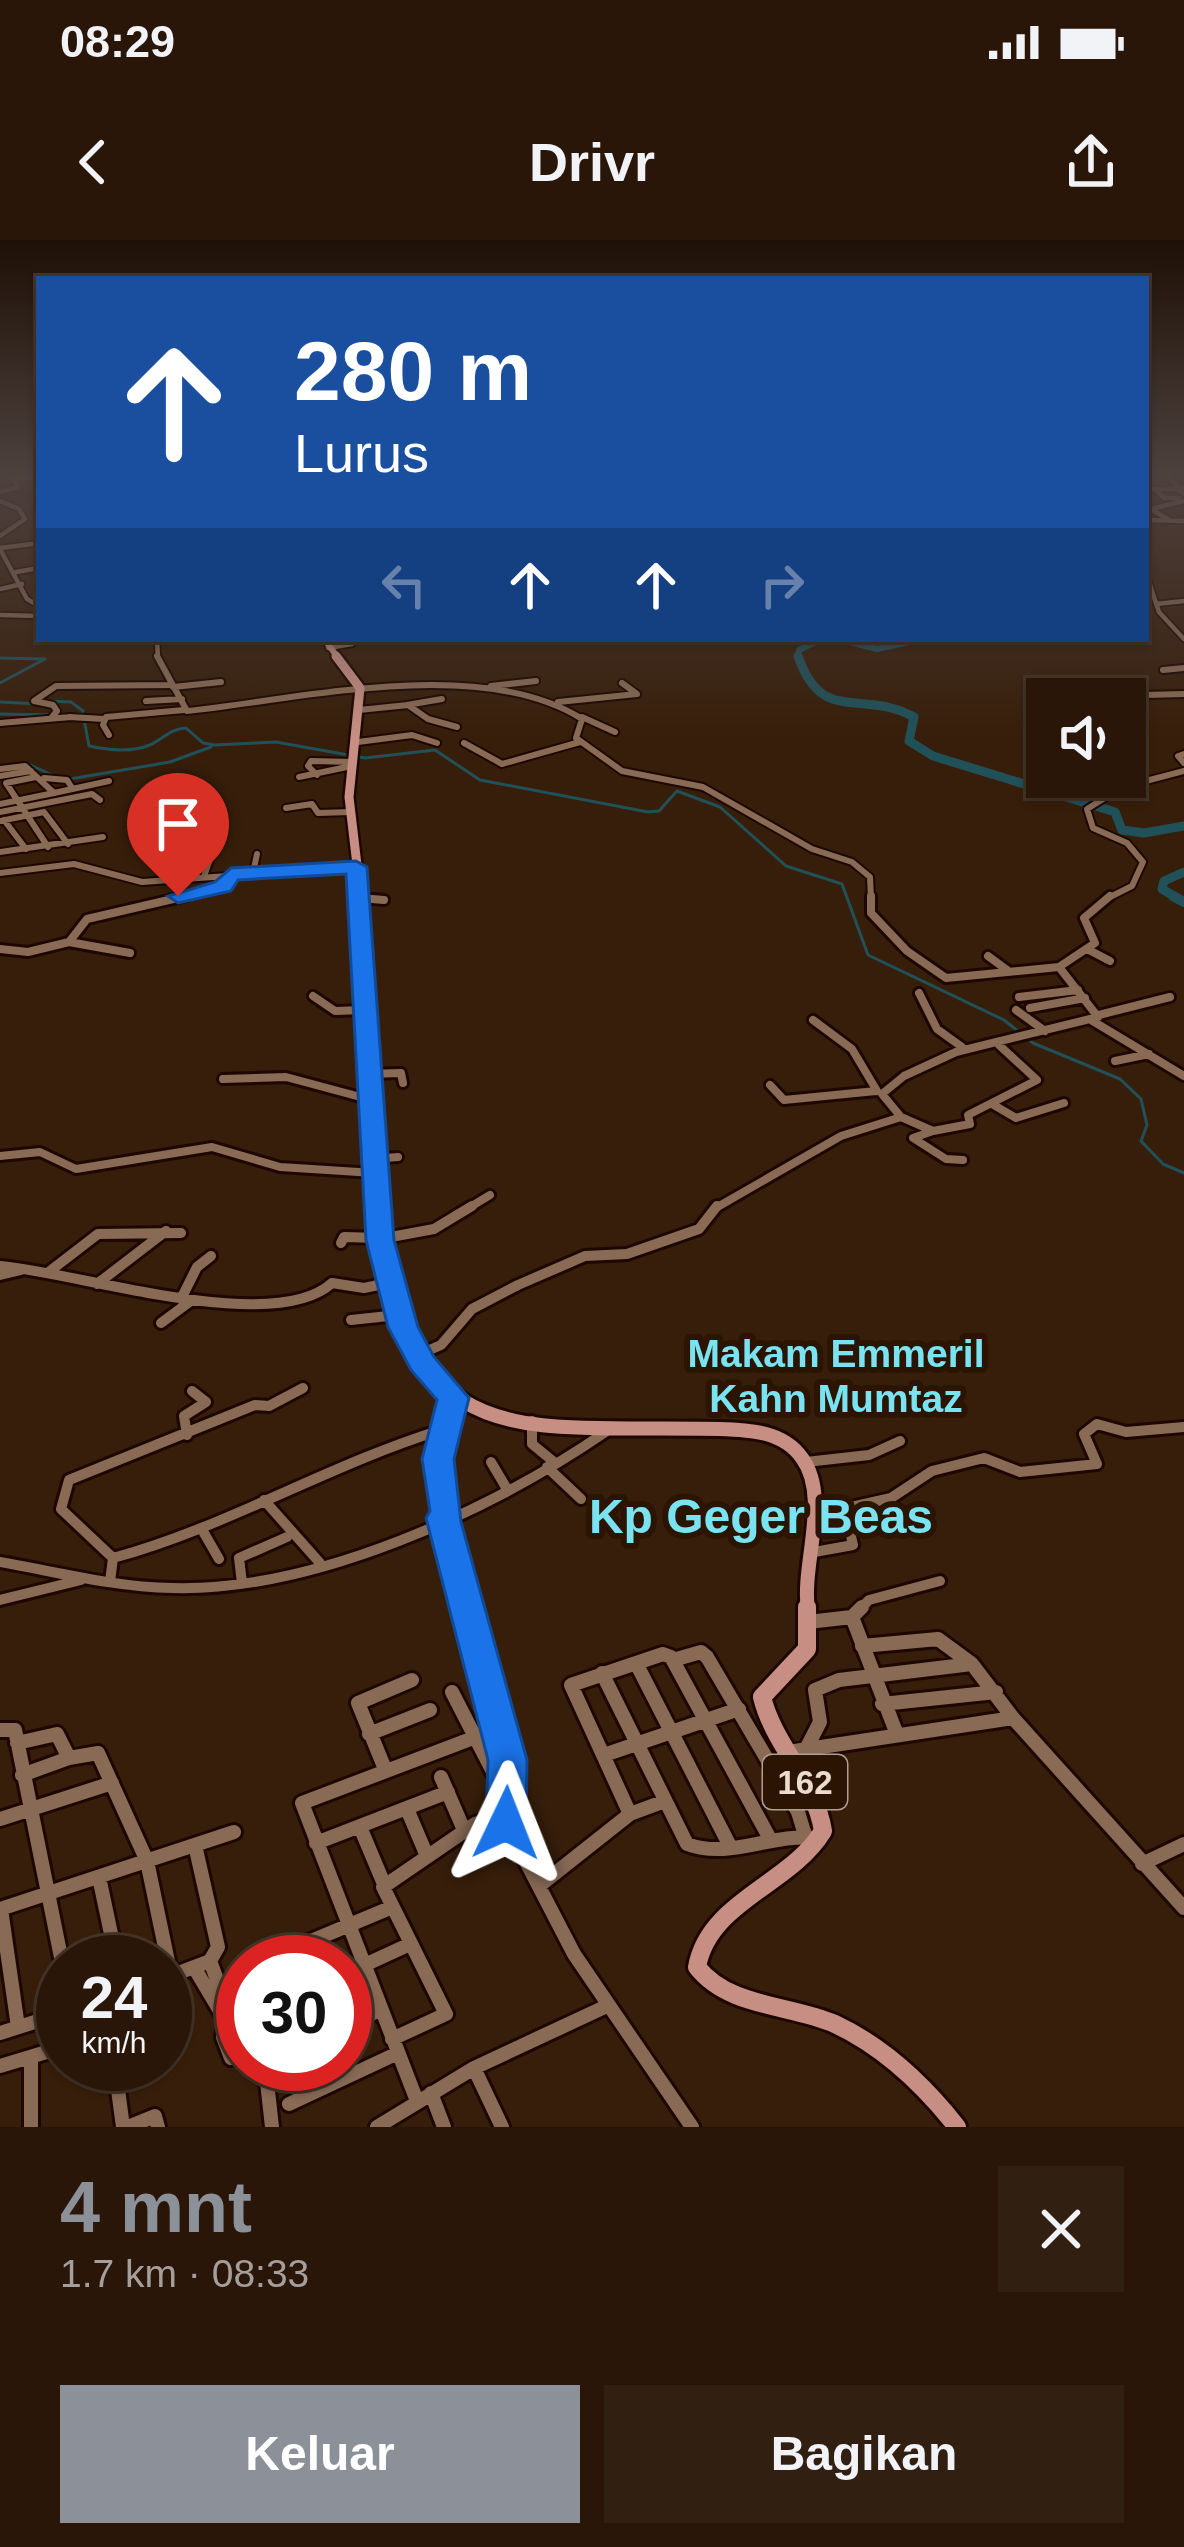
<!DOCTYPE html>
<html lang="id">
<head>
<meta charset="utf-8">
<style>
  :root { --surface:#291608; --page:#311f12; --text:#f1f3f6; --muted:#a59f9c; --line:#453529; --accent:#8c9099 }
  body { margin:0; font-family:Arial,sans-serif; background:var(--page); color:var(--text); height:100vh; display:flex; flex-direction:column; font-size:45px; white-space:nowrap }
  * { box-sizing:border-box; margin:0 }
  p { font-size:39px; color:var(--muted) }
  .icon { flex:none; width:66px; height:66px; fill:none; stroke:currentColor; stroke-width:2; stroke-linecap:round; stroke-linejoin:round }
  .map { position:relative; height:1887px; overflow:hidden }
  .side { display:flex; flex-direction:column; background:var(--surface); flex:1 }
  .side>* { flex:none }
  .banner { position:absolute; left:36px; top:36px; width:1113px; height:366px; border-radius:0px; box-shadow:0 3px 9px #0004,0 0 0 3px var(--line); background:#1a4fa0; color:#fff; overflow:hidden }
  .controls { position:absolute; left:1026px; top:438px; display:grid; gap:24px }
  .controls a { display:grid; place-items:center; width:120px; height:120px; border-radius:0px; background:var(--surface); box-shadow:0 3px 9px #0004,0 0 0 3px var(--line); font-size:60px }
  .speed { position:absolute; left:36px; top:1695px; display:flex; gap:24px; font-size:60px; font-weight:700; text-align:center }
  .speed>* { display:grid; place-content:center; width:156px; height:156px; border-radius:50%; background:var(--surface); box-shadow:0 3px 9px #0004,0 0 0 3px var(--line); line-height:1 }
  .speed small { font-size:30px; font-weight:400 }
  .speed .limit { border:18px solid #d22; background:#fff; color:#111 }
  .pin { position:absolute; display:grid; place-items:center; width:102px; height:102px; color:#fff; margin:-123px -51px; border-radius:50% 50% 50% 0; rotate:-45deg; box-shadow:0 0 12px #0007 }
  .pin .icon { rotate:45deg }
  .me { position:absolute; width:132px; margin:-66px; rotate:2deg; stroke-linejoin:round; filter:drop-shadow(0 0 9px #0008) }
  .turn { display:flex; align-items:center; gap:42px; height:252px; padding:0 60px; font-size:54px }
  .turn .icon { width:156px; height:156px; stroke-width:2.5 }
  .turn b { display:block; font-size:84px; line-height:102px }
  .lanes { display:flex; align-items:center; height:114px; padding:0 60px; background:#0003; justify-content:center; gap:60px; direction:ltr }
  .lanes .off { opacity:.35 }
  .round { display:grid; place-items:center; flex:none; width:126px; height:126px; border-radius:0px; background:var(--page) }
  .head { display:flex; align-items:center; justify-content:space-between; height:204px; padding:0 60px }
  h1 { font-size:72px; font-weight:600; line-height:90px; color:var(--accent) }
  .action { display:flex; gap:24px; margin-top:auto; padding:24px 60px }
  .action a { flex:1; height:138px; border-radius:0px; background:var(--accent); color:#fff; font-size:48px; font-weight:600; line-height:138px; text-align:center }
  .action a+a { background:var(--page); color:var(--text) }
  .status { display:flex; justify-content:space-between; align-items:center; height:84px; padding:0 60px; background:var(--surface); direction:ltr }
  .status svg { height:33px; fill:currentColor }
  header { display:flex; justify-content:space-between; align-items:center; height:156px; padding:0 60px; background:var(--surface); font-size:54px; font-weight:600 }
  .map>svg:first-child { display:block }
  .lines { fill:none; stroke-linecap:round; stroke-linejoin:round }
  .stream { stroke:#205159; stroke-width:3 }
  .river-far2 { stroke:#205159; stroke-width:6 }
  .river-far1 { stroke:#205159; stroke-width:9 }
  .river { stroke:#205159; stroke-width:10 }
  .minor-far4-casing { stroke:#1d0700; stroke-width:8 }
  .minor-far3-casing { stroke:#1d0700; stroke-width:10 }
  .minor-far2-casing { stroke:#1d0700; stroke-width:14 }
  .minor-far1-casing { stroke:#1d0700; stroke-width:16 }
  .minor-casing { stroke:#1d0700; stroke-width:20 }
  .major-far4-casing { stroke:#1d0700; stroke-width:9 }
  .major-far3-casing { stroke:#1d0700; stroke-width:14 }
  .major-far2-casing { stroke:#1d0700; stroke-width:16 }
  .major-far1-casing { stroke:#1d0700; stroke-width:20 }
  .major-casing { stroke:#1d0700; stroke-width:24 }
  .minor-far4 { stroke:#886a55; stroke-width:4.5 }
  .minor-far3 { stroke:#886a55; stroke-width:6 }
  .minor-far2 { stroke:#886a55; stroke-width:8 }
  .minor-far1 { stroke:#886a55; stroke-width:10 }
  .minor { stroke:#886a55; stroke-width:14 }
  .major-far4 { stroke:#c78f83; stroke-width:6 }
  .major-far3 { stroke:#c78f83; stroke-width:9 }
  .major-far2 { stroke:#c78f83; stroke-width:10 }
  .major-far1 { stroke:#c78f83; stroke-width:14 }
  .major { stroke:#c78f83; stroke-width:18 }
  .route { fill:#1a73e8; stroke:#114b97; stroke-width:3 }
  .labels { text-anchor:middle; stroke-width:12; stroke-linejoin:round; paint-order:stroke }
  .shield { fill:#2c1402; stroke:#b29f92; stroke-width:3 }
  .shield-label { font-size:33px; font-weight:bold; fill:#ecdbcf }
  .neighbourhood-label { font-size:39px; font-weight:bold; fill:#79e3f1; stroke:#2c1402 }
  .near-neighbourhood-label { font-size:48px; font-weight:bold; fill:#79e3f1; stroke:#2c1402 }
</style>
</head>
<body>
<div class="status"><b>08:29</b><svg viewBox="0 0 49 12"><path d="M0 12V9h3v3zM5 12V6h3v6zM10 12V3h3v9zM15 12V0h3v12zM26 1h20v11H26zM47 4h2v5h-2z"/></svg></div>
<header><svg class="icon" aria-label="back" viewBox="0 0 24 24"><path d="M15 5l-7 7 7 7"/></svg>Drivr<svg class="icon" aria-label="share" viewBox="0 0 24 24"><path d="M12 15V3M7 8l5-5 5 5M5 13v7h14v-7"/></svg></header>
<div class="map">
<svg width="1184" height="1887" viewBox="0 0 1184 1887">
  <rect width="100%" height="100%" fill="#371e0a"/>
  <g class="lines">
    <path class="stream" d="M 0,418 L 45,419 L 0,443
      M 48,461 L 71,462 L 83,471
      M 0,462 L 39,464
      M 0,474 L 52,475
      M 73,474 L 83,474 L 89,506 C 109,510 130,513 150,505 C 164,498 170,489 186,488 L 203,503 L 215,505 L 276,502 L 365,518 L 435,510 L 480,540 L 648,572 L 659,571 L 677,551 L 720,567 L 786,626 L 842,644 L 868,715 L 1004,780 L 1033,803 L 1120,839 L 1141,859 L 1147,885 L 1141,901 L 1163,924 L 1184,933
      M 26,523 L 54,536
      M 70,539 L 170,522 L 211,507"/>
    <path class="river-far2" d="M 838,399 L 877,409 L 924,399
      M 798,419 L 799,410 L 822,399"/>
    <path class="river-far1" d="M 798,416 C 822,486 861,448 914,477 L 909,501 L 933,516 L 1115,572 L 1122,590 L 1144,593 L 1184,586
      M 1179,659 L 1162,649 L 1164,641 L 1184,632"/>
    <path class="river" d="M 1173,656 L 1184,662"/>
    <defs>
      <path id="minor-far4" d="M 3,232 L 13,239 L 39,236
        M 1166,232 L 1178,247
        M 1184,247 L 1175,248 L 1184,254
        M 1146,249 L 1176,249
        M 1155,249 L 1164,258 L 1179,258
        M 0,252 L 18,247 L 13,239
        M 0,261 L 19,269 L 25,279 L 0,296
        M 1146,280 L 1184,281
        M 1169,280 L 1151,269 L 1184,261
        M 0,308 L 32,304
        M 0,309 L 27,359 L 39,366
        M 16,332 L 39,328
        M 1146,333 L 1159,372 L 1184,399
        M 0,349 L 22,344
        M 1156,364 L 1184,361
        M 0,375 L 39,376
        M 157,399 L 158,419
        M 252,399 L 325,401
        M 328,408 L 352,404 L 349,399"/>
      <path id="minor-far3" d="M 157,416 L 187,471 C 301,459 481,415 582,479 L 576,498 L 622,531 L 703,547 L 812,609 L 852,622 L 870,637 L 871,659
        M 1163,430 L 1184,428
        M 491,446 L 536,441
        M 173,447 L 221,442
        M 1144,455 L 1184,454
        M 146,461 L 182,459
        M 558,462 L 637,454 L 622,443
        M 407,465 L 442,459
        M 359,470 L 408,465 L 428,479 L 457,487
        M 52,477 L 57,471 L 53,465 L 34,461 L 56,446 L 170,445
        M 69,477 L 104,479
        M 582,477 L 615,492
        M 0,483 L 71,477
        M 109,495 L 103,485 L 106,477 L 184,470
        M 358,502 L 412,495 L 437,503
        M 464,503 L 502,524 L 580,502
        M 1184,514 L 1178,516 L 1184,523
        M 0,529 L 25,526 L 54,553 L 0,564
        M 317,535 L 308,526 L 311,521 L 354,522
        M 0,536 L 31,531
        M 36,537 L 6,543 L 48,607
        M 299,537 L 347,527
        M 44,538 L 67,540 L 72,548
        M 54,553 L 109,541
        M 286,568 L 312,564 L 318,573 L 351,572
        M 0,572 L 92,554 L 100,560
        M 4,580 L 26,609
        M 0,581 L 44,572 L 68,604
        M 180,610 L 214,609 L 204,636
        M 0,612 L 103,597
        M 0,633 L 74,624 L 142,642 L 356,627
        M 253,633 L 257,614
        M 360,658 L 369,659
        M 173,659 L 223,647 L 231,634
        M 1106,659 L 1132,646 L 1143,622 L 1127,603 L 1093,588 L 1087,569 L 1111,554 L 1122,538 L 1142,542 L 1184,531"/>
      <path id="minor-far2" d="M 871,656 L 871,673 L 907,711 L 946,738 L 1059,727
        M 360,658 L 384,660
        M 69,702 L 130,713
        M 0,709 L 28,712 L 69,702 L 87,679 L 186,656
        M 1087,709 L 1110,721
        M 988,716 L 1007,730
        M 919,753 L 937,789 L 962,807
        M 313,756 L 335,771 L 363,770
        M 1019,757 L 1078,750
        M 1030,768 L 1085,758
        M 1016,770 L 1045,791
        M 1099,775 L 1170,757
        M 813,780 L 852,809 L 877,851
        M 1091,780 L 1184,836
        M 1115,821 L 1149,814
        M 367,834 L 401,833 L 403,843
        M 223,839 L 286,837 L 368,859
        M 770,845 L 784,860 L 876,851
        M 992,864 L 1016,878 L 1064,863
        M 901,877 L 933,891 L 970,884 L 968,875 L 1037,840 L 999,805
        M 933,891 L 913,898 L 946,919 L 963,920
        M 0,916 L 40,912 L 76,929 L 212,907 L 280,927 L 374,933
        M 373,919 L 398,917
        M 467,969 L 490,955
        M 714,969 L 841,896 L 901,877 L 882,854 L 904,836 L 956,812 L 1098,777 L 1059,727 L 1095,703 L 1084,678 L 1110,656"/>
      <path id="minor-far1" d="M 380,999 L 434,989 L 472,966
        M 341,1003 L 344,997 L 380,998
        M 0,1026 C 77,1032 273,1097 332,1043 L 364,1048 L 388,1043
        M 50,1031 L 98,994 L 181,993
        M 0,1035 L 21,1030
        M 97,1044 L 166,991
        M 181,1059 L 197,1027 L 211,1016
        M 351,1080 L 398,1075
        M 161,1083 L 192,1060
        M 418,1115 L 441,1105 L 472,1069 L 518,1045 L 585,1016 L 627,1014 L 699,989 L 717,966
        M 532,1181 L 532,1204 L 554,1222
        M 187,1195 L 184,1176 L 206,1162 L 192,1151
        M 491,1222 L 507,1249
        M 806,1222 L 869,1215 L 900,1201
        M 547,1227 L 581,1259
        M 264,1260 L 320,1323
        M 816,1275 L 891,1258 L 932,1231 L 984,1218 L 1020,1232 L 1097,1224 L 1084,1194 L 1097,1184 L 1126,1192 L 1184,1187
        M 447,1276 L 440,1216 L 453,1158
        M 443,1278 L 467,1370
        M 204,1293 L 219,1319
        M 809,1313 L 853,1305 L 849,1287 L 875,1278 L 872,1264
        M 113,1318 C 227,1287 328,1225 441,1190
        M 0,1322 C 57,1332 114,1347 172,1348 C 315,1352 492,1270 607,1191
        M 110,1342 L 113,1318 L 61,1269 L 69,1240 L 255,1165 L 269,1166 L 303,1148
        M 242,1343 L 239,1318 L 287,1297
        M 0,1360 L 81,1340
        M 859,1370 L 869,1360 L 940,1341"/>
      <path id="minor" d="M 467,1367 L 507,1520 L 506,1583 L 574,1714 L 692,1887
        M 852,1377 L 896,1492
        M 808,1382 L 852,1377 L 862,1367
        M 862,1406 L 938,1399 L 972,1424
        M 673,1420 L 701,1412 L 707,1417 L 798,1572 L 805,1595
        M 636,1423 L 731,1608
        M 602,1433 L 687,1604 C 730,1620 771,1593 815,1598
        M 452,1452 L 506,1557
        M 882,1464 L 996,1452
        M 1013,1478 L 1184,1668
        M 0,1490 L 15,1490 L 63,1727
        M 369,1494 L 430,1470
        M 17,1503 L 57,1494 L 69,1518 L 98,1513 L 147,1621 L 171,1736
        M 788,1512 L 1013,1478 L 972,1424 L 839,1440 L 815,1450 L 820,1482 L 806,1509
        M 604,1515 L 739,1469
        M 385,1529 L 358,1463 L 412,1440
        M 22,1535 L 69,1518
        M 441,1537 L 464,1590
        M 407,1569 L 427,1616
        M 630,1574 L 665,1561
        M 0,1579 L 112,1543
        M 360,1587 L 384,1644
        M 316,1603 L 448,1552
        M 1142,1624 L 1184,1604
        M 99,1637 L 117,1722
        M 539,1646 L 630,1574 L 571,1445 L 663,1414 L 671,1417 L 769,1597
        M 0,1669 L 234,1592
        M 1,1669 L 18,1787
        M 210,1721 L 219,1745 L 217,1762
        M 261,1722 L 390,1668
        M 195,1729 L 226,1781 L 243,1794
        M 345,1734 L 408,1705
        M 165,1738 L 210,1721 L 218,1707 L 195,1605
        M 60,1774 L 63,1796
        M 226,1781 L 223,1797 L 231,1818
        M 345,1785 L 380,1770
        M 0,1793 L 63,1773
        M 392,1799 L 446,1774 L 383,1647 L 475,1584 L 505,1575
        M 31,1820 L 31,1887
        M 265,1824 L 272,1887
        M 0,1826 L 63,1807
        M 474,1828 L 502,1887
        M 431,1853 L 444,1887
        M 417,1861 L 302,1563 L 497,1489
        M 289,1864 L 398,1813
        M 123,1887 L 117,1842 L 152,1826
        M 128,1887 L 155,1876 L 158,1887
        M 377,1887 L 474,1828 L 609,1765"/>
      <path id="major-far4" d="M 324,399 L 339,419"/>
      <path id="major-far3" d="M 336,416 L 360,448 L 349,557 L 361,659"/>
      <path id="major-far2" d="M 361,656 L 366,859 L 377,969"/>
      <path id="major-far1" d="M 376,966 C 412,1218 507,1185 719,1189 C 750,1190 783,1191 802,1218 C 831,1258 801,1324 808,1370"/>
      <path id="major" d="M 807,1367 L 807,1409 L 762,1457 C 774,1506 815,1540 823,1591 C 790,1645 709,1661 697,1727 C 729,1768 790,1764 835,1784 C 884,1807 924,1845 957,1887"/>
    </defs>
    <use href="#minor-far4" class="minor-far4-casing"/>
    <use href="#minor-far3" class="minor-far3-casing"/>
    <use href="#minor-far2" class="minor-far2-casing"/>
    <use href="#minor-far1" class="minor-far1-casing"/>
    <use href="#minor" class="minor-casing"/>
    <use href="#major-far4" class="major-far4-casing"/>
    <use href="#major-far3" class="major-far3-casing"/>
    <use href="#major-far2" class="major-far2-casing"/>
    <use href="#major-far1" class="major-far1-casing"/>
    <use href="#major" class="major-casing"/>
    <use href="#minor-far4" class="minor-far4"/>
    <use href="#minor-far3" class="minor-far3"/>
    <use href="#minor-far2" class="minor-far2"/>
    <use href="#minor-far1" class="minor-far1"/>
    <use href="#minor" class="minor"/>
    <use href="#major-far4" class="major-far4"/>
    <use href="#major-far3" class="major-far3"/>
    <use href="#major-far2" class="major-far2"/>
    <use href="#major-far1" class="major-far1"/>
    <use href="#major" class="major"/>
  </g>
  <linearGradient id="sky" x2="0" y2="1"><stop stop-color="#1e1006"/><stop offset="0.47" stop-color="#4d413e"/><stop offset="1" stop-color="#4d413e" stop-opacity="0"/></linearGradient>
  <rect width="1184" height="496" fill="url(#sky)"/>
  <path class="route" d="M 356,621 L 367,627 L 394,1000 L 418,1087 L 434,1117 L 469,1158 L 454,1219 L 461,1282 L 527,1520 L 526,1583 L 520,1595 L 506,1601 L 492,1595 L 486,1583 L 488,1520 L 426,1278 L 430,1271 L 422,1219 L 437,1160 L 411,1130 L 388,1087 L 366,1000 L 346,634 L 238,640 L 231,651 L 178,663 L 168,656 L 215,642 L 231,628 Z"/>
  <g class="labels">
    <rect class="shield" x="763" y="1515" width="84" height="54" rx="9"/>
    <g class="shield-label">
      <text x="805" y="1554">162</text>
    </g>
    <g class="neighbourhood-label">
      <text x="836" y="1127">Makam Emmeril<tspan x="836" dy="45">Kahn Mumtaz</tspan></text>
    </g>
    <g class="near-neighbourhood-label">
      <text x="761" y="1293">Kp Geger Beas</text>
    </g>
  </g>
</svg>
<div class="controls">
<a><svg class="icon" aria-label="sound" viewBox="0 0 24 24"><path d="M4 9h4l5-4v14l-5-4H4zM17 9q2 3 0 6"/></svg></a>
</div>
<div class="speed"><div>24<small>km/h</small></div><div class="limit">30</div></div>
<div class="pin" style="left:178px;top:656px;background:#d93025"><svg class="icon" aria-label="arrive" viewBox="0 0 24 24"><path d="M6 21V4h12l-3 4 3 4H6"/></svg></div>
<svg class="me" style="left:506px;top:1583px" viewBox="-20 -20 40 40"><path d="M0-17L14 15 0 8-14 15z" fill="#1a73e8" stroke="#fff" stroke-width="4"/></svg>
<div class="banner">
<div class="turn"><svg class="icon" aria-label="ahead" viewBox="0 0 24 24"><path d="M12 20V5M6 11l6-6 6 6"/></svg><div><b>280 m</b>Lurus</div></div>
<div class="lanes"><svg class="icon off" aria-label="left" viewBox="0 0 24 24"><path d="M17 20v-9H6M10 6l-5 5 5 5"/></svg><svg class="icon" aria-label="ahead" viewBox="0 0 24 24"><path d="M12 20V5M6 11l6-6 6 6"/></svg><svg class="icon" aria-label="ahead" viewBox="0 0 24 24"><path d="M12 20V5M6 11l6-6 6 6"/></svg><svg class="icon off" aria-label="right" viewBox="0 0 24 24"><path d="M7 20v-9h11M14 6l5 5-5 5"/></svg></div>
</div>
</div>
<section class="side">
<div class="head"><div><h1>4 mnt</h1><p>1.7 km · 08:33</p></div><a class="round"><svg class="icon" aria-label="close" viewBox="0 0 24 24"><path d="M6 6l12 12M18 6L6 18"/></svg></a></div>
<div class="action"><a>Keluar</a><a>Bagikan</a></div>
</section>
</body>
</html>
